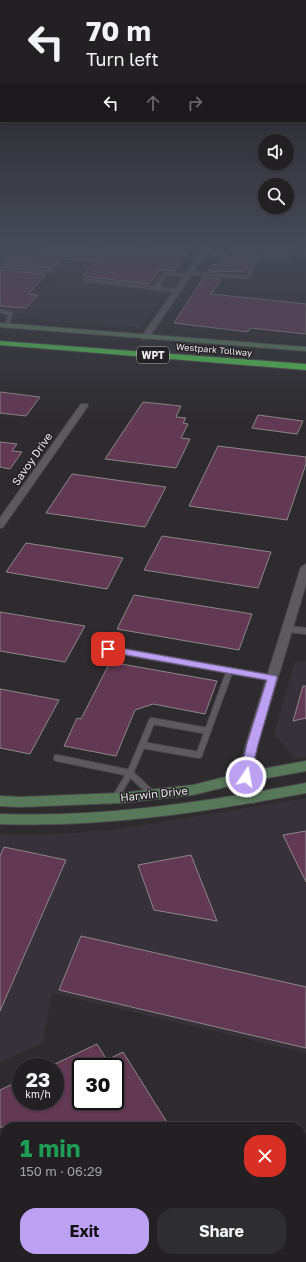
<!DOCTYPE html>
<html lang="en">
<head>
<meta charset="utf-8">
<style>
  :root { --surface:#222022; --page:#2e2d2f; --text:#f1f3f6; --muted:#a2a3a5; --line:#3f3e40; --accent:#bca0f2 }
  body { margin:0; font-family:"Golos Text",sans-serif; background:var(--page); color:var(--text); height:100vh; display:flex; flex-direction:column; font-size:15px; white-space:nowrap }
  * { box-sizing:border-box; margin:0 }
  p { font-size:13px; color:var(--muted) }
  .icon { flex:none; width:22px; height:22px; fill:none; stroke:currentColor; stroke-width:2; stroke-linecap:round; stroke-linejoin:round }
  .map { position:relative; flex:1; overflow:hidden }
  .panel { position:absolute; left:0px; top:1122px; width:306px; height:140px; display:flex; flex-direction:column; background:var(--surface); border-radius:16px 16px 0 0; box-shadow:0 1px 3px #0004,0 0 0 1px var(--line) }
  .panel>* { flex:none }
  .banner { position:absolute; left:0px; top:0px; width:306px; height:122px; box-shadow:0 1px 3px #0004,0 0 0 1px var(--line); background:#222022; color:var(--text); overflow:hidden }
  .fabs { position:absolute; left:258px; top:134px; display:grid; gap:8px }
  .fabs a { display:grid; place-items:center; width:36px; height:36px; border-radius:50%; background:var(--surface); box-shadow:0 1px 3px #0004,0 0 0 1px var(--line); font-size:20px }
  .speed { position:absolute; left:12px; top:1058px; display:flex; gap:8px; font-size:20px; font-weight:700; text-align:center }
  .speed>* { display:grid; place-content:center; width:52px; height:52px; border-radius:50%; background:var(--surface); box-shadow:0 1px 3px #0004,0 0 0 1px var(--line); line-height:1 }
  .speed small { font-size:10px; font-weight:400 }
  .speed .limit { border:2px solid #111; border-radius:6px; background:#fff; color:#111 }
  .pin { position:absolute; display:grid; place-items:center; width:34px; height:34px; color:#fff; margin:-17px; border-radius:8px; box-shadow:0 2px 6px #0006 }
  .me { position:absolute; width:44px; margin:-22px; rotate:12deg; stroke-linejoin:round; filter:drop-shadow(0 0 3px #0008) }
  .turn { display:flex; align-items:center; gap:14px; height:84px; padding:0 20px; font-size:18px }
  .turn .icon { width:52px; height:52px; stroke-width:2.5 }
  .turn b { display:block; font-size:28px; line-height:34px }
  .lanes { display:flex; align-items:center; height:38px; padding:0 20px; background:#0003; justify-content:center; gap:20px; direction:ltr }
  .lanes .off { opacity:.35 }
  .round { display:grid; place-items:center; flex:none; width:42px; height:42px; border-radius:16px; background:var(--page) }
  .summary { display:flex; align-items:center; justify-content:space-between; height:68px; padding:0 20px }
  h1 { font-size:24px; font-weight:700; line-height:30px; color:#1e9e55 }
  .button { display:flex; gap:8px; margin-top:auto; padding:8px 20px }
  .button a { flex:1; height:46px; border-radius:16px; background:var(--accent); color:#111; font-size:16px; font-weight:700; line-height:46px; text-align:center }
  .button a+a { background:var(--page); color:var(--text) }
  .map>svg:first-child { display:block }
  .built { fill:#373139 }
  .building { fill:#623853; stroke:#8c878a; fill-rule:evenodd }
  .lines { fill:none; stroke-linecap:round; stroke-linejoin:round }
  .lane-far1-casing { stroke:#4a484a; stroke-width:5 }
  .lane-casing { stroke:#4a484a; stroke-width:8 }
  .street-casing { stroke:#4a484a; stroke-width:2 }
  .secondary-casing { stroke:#4a484a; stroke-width:2 }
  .highway-casing { stroke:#4a484a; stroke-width:2 }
  .lane-far1 { stroke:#5c5a5e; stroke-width:3.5 }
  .lane { stroke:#5c5a5e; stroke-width:6 }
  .street { fill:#5c5a5e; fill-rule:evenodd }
  .secondary { fill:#58785a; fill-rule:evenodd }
  .highway { fill:#50bd4f; fill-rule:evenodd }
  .route { fill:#bca0f2; stroke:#7a689d }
  .labels { text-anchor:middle; stroke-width:3; stroke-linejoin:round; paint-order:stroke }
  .far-street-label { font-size:9px; fill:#eeecee; stroke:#242124 }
  .shield { fill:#242124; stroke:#b1afb1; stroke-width:1 }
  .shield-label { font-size:10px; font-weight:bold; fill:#eeecee }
  .street-label { font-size:11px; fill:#eeecee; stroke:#242124 }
</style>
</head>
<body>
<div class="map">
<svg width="306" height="1262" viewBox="0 0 306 1262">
  <rect width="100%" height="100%" fill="#2d2b2e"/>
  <path class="built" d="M 15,245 L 90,245 L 74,263 L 180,273 L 167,294 L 141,328 L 0,317 L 0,281 L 53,286 L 65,272 L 0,266 L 0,259 Z
    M 306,661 L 306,757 L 295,759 L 274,733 L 294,663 Z
    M 306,798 L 306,1053 L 52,993 L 43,1043 L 0,1063 L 0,834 L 37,835 L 113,830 Z"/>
  <path class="building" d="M 55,245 L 95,249 L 92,253 L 95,256 L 97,255 L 106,245 L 187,252 L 174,271 L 160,270 L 149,284 L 83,276 L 97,261 L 60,259 L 52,268 L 3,264 L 11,256 L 30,258 L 40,248 L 50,249 Z
    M 231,245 L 261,245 L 256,254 L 228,251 Z
    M 261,245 L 294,245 L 289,255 L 261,253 Z
    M 224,257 L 251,260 L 244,272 L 208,271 L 212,264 L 220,265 Z
    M 0,270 L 46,274 L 28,294 L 38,295 L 26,308 L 0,306 Z
    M 204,277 L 221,279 L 211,294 L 306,304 L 306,334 L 250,328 L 248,332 L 174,323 Z
    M 0,392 L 40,397 L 26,416 L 0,413 Z
    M 143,402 L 181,406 L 176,417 L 186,418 L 183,423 L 188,424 L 181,438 L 190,439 L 176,468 L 105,459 Z
    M 258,415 L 303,421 L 297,434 L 252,428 Z
    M 0,442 L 17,444 L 12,451 L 22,452 L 10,469 L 0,467 Z
    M 218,446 L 306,457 L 306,464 L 287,520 L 189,506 Z
    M 72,474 L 166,487 L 145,527 L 46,513 Z
    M 162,536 L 271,552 L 258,588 L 144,570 Z
    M 26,543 L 123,558 L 107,589 L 6,572 Z
    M 134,595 L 252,614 L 239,650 L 117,629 Z
    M 0,612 L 85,626 L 65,662 L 0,651 Z
    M 110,662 L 217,681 L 205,714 L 153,704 L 135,710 L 116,756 L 64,746 L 77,718 L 81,719 Z
    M 303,686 L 306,686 L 306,718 L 293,721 Z
    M 0,689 L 59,700 L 30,754 L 0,748 Z
    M 306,831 L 306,882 L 283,835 Z
    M 4,847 L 66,860 L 0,1011 L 0,856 Z
    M 191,855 L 217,921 L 154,910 L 138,865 Z
    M 81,936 L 306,987 L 306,1048 L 59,990 Z
    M 97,1044 L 107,1060 L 123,1052 L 170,1127 L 0,1127 L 0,1090 L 21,1080 L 21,1101 L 55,1101 L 55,1064 ZM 81,1067 L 115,1067 L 115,1101 L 81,1101 Z"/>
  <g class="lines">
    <defs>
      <path id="lane-far1" d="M 150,245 L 206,249
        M 95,253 L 103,245
        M 305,255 L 306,248
        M 253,257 L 288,259
        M 0,267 L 52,271
        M 189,273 L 245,277 L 248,276 L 256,260 L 253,257 L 204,252
        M 85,280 L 156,288
        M 177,291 L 156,288 L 165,274 L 188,275
        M 0,311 L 11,314 L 6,326"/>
      <path id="lane" d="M 287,629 L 306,631
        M 108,649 L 272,678
        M 142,745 L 152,721 L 208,731
        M 57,758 L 130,773 L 152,794
        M 115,798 L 130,773 L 142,745 L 199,755 L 230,670"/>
      <path id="street" d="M 5,245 L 11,245 L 0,255 L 0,249 Z
        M 206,245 L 212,245 L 148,339 L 142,339 L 141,337 Z
        M 81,404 L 87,404 L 88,406 L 3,527 L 0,528 L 0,518 Z
        M 306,564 L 306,584 L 258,744 L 251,777 L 260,798 L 258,801 L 253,803 L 248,801 L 239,777 L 246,744 L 301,567 Z"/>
      <path id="secondary" d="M 0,323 L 306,347 L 306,351 L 0,327 Z
        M 306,761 L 306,771 L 245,782 L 193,795 L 120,803 L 20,807 L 0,806 L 0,796 L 20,797 L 120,793 L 193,785 L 245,772 Z
        M 306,783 L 306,793 C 205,812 103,828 0,824 L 0,814 C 103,818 205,802 306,783 Z"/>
      <path id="highway" d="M 0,341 L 306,364 L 306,370 L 0,345 Z"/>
    </defs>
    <use href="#lane-far1" class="lane-far1-casing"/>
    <use href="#lane" class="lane-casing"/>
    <use href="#street" class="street-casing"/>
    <use href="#secondary" class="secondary-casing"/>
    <use href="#highway" class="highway-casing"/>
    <use href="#lane-far1" class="lane-far1"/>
    <use href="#lane" class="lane"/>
    <use href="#street" class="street"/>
    <use href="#secondary" class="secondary"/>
    <use href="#highway" class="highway"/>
  </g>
  <linearGradient id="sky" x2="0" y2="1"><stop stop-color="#191819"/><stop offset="0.58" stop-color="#464a57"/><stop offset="1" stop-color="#464a57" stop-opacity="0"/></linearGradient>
  <rect width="306" height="422" fill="url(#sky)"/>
  <path class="route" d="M 108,646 L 276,676 L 277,678 L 258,744 L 249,780 L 242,780 L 240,777 L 247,744 L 267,680 L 105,651 L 103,649 L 105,647 Z"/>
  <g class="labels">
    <g class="far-street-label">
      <text transform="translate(214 350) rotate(5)" y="3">Westpark Tollway</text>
    </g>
    <rect class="shield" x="137" y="347" width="32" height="16" rx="3"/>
    <g class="shield-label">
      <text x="153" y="359">WPT</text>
    </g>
    <g class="street-label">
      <text transform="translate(32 459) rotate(-55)" y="4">Savoy Drive</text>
      <text transform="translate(154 794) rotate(-6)" y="4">Harwin Drive</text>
    </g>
  </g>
</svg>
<div class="fabs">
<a><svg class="icon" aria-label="sound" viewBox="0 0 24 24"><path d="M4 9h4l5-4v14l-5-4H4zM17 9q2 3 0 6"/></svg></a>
<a><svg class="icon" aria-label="search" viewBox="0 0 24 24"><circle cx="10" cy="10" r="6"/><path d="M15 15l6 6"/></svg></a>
</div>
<div class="speed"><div>23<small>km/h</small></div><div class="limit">30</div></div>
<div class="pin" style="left:108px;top:649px;background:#d93025"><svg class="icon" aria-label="arrive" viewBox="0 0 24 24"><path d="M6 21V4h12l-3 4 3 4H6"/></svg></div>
<svg class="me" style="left:246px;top:777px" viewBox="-20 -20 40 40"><circle r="17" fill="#bca0f2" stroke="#fff" stroke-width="3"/><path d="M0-11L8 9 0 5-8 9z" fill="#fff"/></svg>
<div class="banner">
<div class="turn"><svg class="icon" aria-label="left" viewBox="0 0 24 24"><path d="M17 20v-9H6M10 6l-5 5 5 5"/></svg><div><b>70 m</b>Turn left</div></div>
<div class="lanes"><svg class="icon" aria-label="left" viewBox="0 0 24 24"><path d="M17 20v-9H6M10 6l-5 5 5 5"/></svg><svg class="icon off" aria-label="ahead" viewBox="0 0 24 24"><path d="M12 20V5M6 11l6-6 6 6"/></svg><svg class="icon off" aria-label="right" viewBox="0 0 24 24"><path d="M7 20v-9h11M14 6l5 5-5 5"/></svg></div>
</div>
<section class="panel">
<div class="summary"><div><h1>1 min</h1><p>150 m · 06:29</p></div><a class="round" style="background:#d93025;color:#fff"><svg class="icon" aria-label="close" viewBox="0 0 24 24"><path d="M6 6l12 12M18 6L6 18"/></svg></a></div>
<div class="button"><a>Exit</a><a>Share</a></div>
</section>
</div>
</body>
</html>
